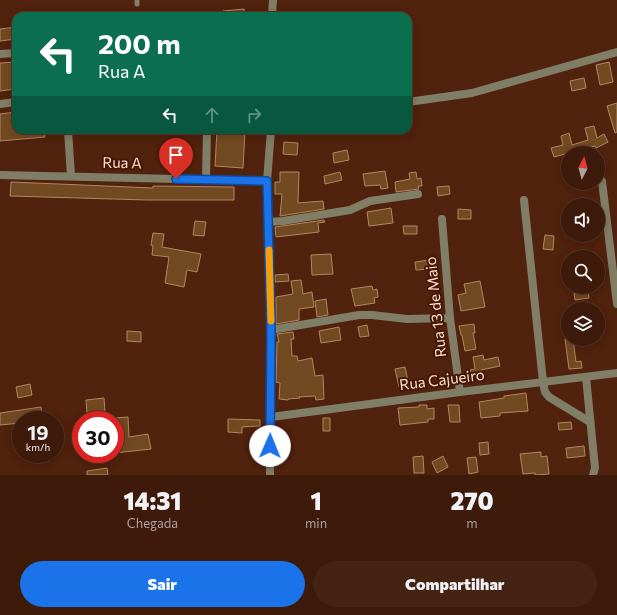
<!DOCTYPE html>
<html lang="pt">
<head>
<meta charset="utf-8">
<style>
  :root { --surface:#3d1a0a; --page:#442313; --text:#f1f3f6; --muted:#ada19c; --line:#56382b; --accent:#1a73e8 }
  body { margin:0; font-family:Commissioner,sans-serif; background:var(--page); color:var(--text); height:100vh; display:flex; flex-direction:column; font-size:15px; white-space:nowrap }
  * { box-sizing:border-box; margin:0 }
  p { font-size:13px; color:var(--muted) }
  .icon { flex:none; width:22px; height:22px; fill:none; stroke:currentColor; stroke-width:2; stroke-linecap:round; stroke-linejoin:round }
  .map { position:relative; height:475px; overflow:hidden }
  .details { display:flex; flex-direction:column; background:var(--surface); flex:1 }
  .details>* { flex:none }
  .banner { position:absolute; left:12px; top:12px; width:400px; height:122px; border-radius:12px; box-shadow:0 2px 10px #0003,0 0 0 1px var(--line); background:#0b6e4f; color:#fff; overflow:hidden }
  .needle { width:26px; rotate:6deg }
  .buttons { position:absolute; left:561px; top:146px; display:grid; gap:8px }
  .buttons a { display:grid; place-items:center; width:44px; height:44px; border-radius:50%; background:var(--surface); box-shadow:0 2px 10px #0003,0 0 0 1px var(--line); font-size:20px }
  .speed { position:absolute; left:12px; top:411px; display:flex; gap:8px; font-size:20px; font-weight:700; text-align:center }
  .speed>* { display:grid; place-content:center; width:52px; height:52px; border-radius:50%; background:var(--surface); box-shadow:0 2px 10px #0003,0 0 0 1px var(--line); line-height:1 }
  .speed small { font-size:10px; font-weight:400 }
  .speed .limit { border:6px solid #d22; background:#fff; color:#111 }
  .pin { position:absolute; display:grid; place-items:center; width:34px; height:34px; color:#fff; margin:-41px -17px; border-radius:50% 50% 50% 0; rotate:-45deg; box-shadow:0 0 4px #0007 }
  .pin .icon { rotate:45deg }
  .me { position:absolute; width:44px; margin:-22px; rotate:1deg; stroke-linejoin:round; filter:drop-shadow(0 0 3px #0008) }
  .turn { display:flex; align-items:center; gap:14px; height:84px; padding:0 20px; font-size:18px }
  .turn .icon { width:52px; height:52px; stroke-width:2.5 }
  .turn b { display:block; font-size:28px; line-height:34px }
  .lanes { display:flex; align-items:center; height:38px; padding:0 20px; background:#0003; justify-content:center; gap:20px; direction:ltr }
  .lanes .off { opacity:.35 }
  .eta { display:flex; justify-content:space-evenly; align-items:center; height:68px; text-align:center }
  .eta b { font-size:24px; font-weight:800; line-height:28px }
  .cta { display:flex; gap:8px; margin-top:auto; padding:8px 20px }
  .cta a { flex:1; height:46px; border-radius:24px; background:var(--accent); color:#fff; font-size:16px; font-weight:800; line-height:46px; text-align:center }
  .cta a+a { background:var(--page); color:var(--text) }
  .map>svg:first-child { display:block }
  .building { fill:#724a22; stroke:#b3865e }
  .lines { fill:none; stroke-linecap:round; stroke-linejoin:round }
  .lane { stroke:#807e66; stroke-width:5 }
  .street { stroke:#807e66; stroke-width:8 }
  .route-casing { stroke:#114b97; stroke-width:10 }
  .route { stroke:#1a73e8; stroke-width:7 }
  .slow { stroke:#f59e0b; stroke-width:7 }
  .labels { text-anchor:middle; stroke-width:4; stroke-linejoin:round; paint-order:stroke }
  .street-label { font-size:15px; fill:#ffdfd3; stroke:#461803 }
</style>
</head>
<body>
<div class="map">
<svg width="617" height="475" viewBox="0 0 617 475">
  <rect width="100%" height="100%" fill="#51220d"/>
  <path class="building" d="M 244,9 L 245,16 L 223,16 L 223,11 Z
    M 16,27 L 16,39 L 0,41 L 0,29 Z
    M 16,62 L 16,89 L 0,91 L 0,63 Z
    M 609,62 L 613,82 L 600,85 L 596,65 Z
    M 584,78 L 586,88 L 572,91 L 570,81 Z
    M 617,103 L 617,132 L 615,133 L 607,106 Z
    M 16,112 L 16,130 L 44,130 L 45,137 L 0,141 L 0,114 Z
    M 594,126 L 597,138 L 604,134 L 608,142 L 596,148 L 595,146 L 554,157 L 551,148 L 563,145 L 561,136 L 569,133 L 572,145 L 588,140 L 585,128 Z
    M 217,130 L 245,130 L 243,168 L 215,166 Z
    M 284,142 L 298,143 L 297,155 L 283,154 Z
    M 347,150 L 349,160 L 334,163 L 333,153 Z
    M 385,171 L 388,188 L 381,189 L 380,185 L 365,186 L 363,174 Z
    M 280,172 L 299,172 L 298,203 L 323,201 L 324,209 L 280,216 L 282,194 L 275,194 L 275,182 L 280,182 Z
    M 340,172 L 342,180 L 325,184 L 324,176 Z
    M 416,172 L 417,179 L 421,178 L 422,186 L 418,186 L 419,189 L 396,192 L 395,182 L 410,179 L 409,173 Z
    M 11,182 L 153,188 L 153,186 L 234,187 L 234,200 L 147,200 L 10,196 Z
    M 449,186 L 450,194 L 438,196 L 437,187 Z
    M 391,208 L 393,223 L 369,226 L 367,212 Z
    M 458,209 L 471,210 L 471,219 L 458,219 Z
    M 324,220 L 325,222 L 318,223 L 319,232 L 276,237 L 275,227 Z
    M 195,221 L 206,222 L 204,236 L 193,235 Z
    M 403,226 L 417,226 L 417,234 L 404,234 Z
    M 153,233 L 164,234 L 162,247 L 201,254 L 197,272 L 187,270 L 184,287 L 165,283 L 169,257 L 152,255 L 153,246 L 151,245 Z
    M 545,235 L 554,236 L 553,250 L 543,249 Z
    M 331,254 L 333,274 L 312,275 L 311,255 Z
    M 430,260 L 431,269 L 416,270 L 415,262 Z
    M 288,274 L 289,281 L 275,282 L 275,275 Z
    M 301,280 L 303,294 L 312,292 L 314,307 L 299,309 L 299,320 L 276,324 L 276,297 L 293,294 L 291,281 Z
    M 480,281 L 485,307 L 461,311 L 458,295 L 466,293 L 464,284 Z
    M 372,286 L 373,290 L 377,289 L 378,297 L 374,298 L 375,303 L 355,306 L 351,289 Z
    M 588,291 L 589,298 L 575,300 L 574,293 Z
    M 326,299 L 328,315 L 317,317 L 315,301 Z
    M 474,324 L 475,333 L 473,333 L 476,349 L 465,351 L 462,335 L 461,335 L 459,326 Z
    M 367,325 L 369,336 L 360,337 L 358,327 Z
    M 339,327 L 341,340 L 321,343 L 319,331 Z
    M 127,331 L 141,332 L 141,342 L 127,341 Z
    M 293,332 L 294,339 L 291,339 L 292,356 L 297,356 L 298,361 L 312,358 L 315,376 L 323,375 L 324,399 L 316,400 L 315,396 L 299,397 L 300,398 L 288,399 L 288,400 L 279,399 L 280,383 L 276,382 L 277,342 L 279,342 L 277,334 Z
    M 565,339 L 573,339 L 576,362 L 581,361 L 582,368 L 569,369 Z
    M 483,355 L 484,360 L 498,357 L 500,366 L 481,370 L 482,375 L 472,377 L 470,370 L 475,369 L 473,357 Z
    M 405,367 L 409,386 L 399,387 L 395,369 Z
    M 30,384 L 32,395 L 18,398 L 16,387 Z
    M 526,393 L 528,411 L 500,413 L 500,416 L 481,418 L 479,402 L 504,398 L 504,396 Z
    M 104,398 L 105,413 L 87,414 L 86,400 Z
    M 419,405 L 427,405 L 427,409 L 434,408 L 434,419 L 428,419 L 428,422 L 400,425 L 398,408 L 419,407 Z
    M 448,405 L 459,405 L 460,422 L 450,422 Z
    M 41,407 L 43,420 L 21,420 L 21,423 L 0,425 L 0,413 Z
    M 128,417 L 129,437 L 148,434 L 151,449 L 115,453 L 115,438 L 118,438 L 116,418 Z
    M 323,418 L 330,418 L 330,431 L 323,431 Z
    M 228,419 L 260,420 L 260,426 L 242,427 L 242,433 L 228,432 Z
    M 571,422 L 572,429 L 559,430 L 558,423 Z
    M 488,442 L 489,454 L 480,455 L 479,443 Z
    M 584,446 L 585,456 L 567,458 L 566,448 Z
    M 541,452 L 541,457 L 547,456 L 549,474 L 535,475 L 535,473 L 523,474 L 520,454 Z
    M 423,456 L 424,473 L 414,473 L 413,457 Z
    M 443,456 L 448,467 L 437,473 L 432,462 Z
    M 476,457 L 478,472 L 469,474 L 467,458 Z
    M 107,468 L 108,475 L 87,475 L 87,471 Z"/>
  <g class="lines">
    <path class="lane" d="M 137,0 L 137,4"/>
    <path class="street" d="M 272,16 L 273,0
      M 0,54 L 16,53
      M 408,102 L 472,93 L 617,52
      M 0,104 L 16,102
      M 68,130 L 71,176
      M 0,175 L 267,181
      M 206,179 L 207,130
      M 602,181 L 617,304
      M 524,200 L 543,382 L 545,392 L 549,397 L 590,422
      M 442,219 L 450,318 L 460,392
      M 268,222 L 283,221 L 350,210 L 370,201 L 418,194
      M 271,330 L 359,315 L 372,315 L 407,319 L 450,318
      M 586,377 L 595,468 L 593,475
      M 271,417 L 460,392 L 617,373
      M 270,475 L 271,330 L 267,181 L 271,130"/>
  </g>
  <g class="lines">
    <defs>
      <path id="route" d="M 176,179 L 267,181 L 271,330 L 270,446"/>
    </defs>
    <use href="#route" class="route-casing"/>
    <use href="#route" class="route"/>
    <path class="slow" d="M 269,250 L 271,321"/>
  </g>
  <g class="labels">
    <g class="street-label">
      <text transform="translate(122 163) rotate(1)" y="5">Rua A</text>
      <text transform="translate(436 307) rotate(-96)" y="5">Rua 13 de Maio</text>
      <text transform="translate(442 380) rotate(-7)" y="5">Rua Cajueiro</text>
    </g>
  </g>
</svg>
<div class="buttons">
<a><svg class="needle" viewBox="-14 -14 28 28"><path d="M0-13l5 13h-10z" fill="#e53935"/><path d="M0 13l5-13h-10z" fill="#ada19c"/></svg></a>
<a><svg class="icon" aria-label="sound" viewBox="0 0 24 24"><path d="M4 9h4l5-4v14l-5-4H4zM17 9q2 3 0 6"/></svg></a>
<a><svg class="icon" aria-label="search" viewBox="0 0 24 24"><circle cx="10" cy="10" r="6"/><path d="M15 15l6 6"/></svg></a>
<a><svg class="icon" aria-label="layers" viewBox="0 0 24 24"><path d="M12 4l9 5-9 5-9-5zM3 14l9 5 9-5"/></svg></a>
</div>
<div class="speed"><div>19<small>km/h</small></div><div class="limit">30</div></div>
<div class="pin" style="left:176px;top:179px;background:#d93025"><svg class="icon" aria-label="arrive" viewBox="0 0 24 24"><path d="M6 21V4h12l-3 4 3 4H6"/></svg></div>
<svg class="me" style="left:270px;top:446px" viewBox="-20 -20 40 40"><circle r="19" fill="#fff"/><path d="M0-13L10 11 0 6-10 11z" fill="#1a73e8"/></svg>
<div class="banner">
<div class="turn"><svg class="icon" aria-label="left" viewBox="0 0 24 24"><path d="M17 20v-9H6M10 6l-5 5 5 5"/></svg><div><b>200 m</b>Rua A</div></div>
<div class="lanes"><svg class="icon" aria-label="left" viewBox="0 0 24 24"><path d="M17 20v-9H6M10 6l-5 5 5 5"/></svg><svg class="icon off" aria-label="ahead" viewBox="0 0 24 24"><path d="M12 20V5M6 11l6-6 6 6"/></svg><svg class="icon off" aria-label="right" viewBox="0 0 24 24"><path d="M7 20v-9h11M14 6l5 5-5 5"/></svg></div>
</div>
</div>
<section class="details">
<div class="eta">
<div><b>14:31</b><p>Chegada</p></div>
<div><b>1</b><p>min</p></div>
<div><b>270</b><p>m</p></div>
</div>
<div class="cta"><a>Sair</a><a>Compartilhar</a></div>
</section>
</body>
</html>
